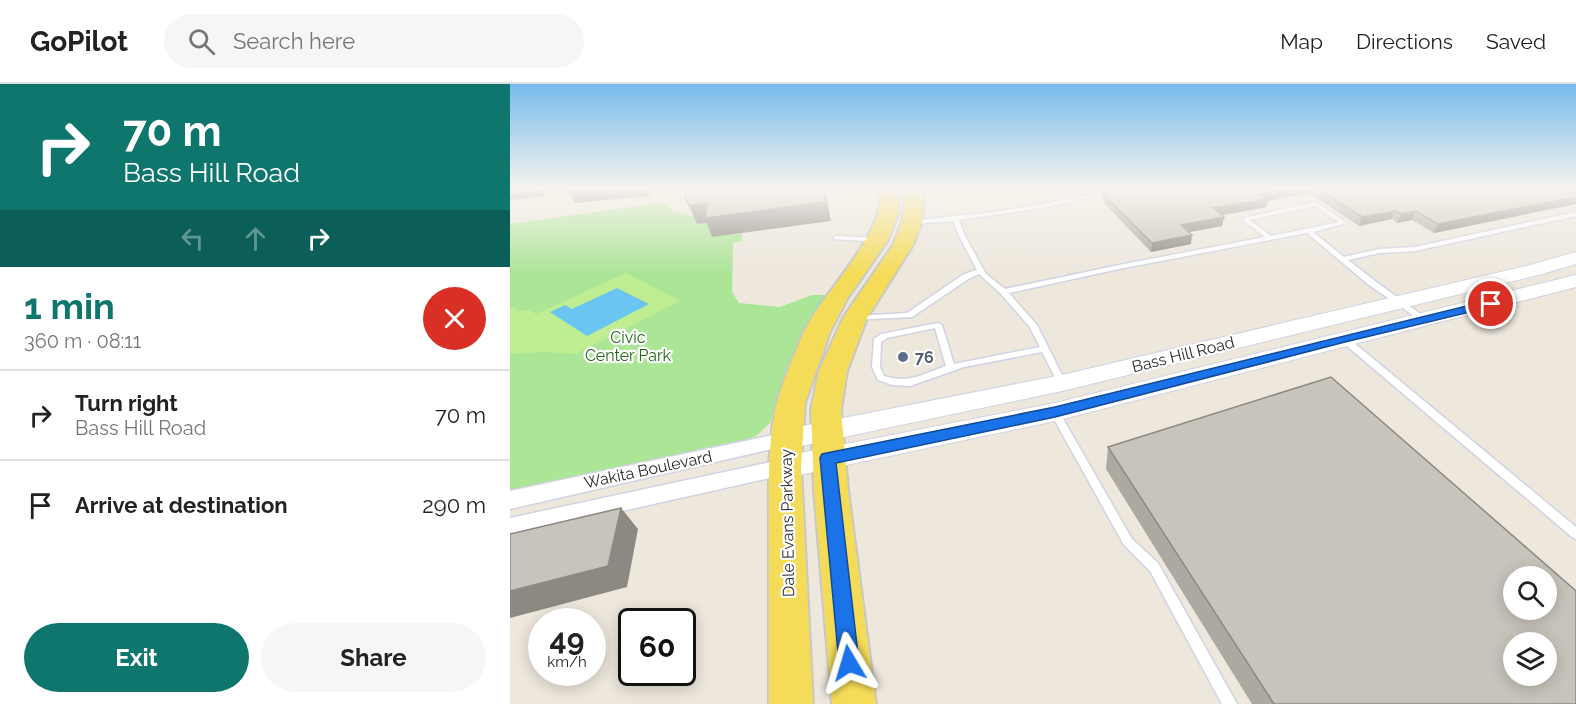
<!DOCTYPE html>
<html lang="en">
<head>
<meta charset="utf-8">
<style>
  :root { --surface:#fff; --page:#f6f6f6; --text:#222; --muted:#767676; --line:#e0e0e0; --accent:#0f766e }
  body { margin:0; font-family:Raleway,sans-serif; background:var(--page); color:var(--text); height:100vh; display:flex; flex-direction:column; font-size:22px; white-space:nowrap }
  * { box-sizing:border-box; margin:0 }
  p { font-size:20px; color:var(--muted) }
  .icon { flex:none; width:33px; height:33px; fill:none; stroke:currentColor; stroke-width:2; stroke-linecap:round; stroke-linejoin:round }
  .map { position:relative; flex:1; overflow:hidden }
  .side { display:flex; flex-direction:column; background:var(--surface); width:510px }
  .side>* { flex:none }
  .top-card { background:#0f766e; color:#fff; overflow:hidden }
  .fabs { position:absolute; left:993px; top:482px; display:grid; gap:12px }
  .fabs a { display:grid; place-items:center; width:54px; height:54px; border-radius:50%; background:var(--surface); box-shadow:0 3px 15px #0003; font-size:30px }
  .speed { position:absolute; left:18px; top:524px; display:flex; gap:12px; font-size:30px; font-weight:700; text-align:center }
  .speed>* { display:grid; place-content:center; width:78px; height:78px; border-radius:50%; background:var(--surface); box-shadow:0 3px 15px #0003; line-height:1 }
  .speed small { font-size:15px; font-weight:400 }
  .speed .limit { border:3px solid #111; border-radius:9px; background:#fff; color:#111 }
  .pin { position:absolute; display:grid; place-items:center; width:51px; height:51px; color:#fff; margin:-26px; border:3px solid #fff; border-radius:50%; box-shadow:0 2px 6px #0007 }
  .me { position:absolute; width:66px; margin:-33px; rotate:353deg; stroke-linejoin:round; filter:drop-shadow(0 0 4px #0008) }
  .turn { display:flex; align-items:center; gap:21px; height:126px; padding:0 24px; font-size:27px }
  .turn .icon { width:78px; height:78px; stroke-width:2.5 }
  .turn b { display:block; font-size:42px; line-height:51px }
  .lanes { display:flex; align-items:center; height:57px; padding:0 24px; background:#0003; justify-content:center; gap:30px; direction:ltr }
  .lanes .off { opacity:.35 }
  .round { display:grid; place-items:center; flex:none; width:63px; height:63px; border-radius:32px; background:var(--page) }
  .headline { display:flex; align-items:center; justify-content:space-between; height:102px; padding:0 24px }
  h1 { font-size:36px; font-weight:700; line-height:45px; color:var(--accent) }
  .button { display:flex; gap:12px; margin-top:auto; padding:12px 24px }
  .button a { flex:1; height:69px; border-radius:36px; background:var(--accent); color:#fff; font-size:24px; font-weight:700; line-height:69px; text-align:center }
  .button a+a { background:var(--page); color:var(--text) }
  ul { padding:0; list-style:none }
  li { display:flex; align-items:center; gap:18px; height:90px; padding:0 24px; border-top:2px solid var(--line) }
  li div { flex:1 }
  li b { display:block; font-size:22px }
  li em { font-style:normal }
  header { display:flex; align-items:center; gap:36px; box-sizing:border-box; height:84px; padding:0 30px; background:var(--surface); border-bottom:2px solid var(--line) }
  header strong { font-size:28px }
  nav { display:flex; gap:33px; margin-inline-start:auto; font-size:21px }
  .search { width:420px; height:54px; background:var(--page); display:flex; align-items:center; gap:15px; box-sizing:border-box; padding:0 21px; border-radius:33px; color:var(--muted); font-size:22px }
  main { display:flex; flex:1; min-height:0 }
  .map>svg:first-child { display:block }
  .green { fill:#abe596 }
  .pitch { fill:#bfed91 }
  .water { fill:#6bc5f3 }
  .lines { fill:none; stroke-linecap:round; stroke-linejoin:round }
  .lane-casing { stroke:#d1d3e4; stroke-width:3 }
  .street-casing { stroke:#d1d3e4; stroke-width:3 }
  .secondary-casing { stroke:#d1d3e4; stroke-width:2 }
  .primary-casing { stroke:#c8c8c8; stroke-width:4 }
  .lane { fill:#fff; fill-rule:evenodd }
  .street { fill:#fff; fill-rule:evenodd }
  .secondary { fill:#fff; fill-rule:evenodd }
  .primary { fill:#f5dc58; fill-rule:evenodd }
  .wall { fill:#aca9a1 }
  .shaded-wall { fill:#8c8983 }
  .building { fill:#c8c4bb; stroke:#8c8983; stroke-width:1.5; fill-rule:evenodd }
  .route { fill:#1a73e8; stroke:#114b97; stroke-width:1.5 }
  .service-dot { fill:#5c6f8a; stroke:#fff; stroke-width:2 }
  .labels { text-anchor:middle; stroke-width:4.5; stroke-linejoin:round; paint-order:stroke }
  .park-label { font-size:16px; fill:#226a17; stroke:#fff }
  .street-label { font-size:16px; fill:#2a2a2a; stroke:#fff }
  .service-label { font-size:16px; font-weight:bold; fill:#4e5e75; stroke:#fff; text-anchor:start }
</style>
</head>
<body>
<header>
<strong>GoPilot</strong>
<div class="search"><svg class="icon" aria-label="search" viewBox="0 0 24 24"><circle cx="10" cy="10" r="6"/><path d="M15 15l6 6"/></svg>Search here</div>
<nav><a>Map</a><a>Directions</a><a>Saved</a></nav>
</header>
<main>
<section class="side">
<div class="top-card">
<div class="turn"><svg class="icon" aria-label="right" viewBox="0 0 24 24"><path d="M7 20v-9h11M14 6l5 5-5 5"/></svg><div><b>70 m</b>Bass Hill Road</div></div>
<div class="lanes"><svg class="icon off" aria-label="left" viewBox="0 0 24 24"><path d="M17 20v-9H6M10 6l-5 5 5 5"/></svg><svg class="icon off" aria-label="ahead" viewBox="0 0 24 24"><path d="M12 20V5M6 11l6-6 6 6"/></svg><svg class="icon" aria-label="right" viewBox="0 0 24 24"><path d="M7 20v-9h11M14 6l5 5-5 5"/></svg></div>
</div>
<div class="headline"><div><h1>1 min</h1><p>360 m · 08:11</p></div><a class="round" style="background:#d93025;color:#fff"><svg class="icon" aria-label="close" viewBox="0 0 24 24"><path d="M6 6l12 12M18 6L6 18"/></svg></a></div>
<ul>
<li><svg class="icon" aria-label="right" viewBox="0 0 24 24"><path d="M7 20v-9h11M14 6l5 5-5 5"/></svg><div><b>Turn right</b><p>Bass Hill Road</p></div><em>70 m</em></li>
<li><svg class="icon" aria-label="arrive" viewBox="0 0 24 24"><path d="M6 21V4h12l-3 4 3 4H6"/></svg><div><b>Arrive at destination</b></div><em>290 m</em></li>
</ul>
<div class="button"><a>Exit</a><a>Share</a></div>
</section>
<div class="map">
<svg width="1066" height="620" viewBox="0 0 1066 620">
  <rect width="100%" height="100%" fill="#ede7dc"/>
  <path class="green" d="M 157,118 L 162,127 L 183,132 L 187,140 L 205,138 L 202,153 L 232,149 L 232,157 L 223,159 L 222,208 L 229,219 L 270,223 L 302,211 L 316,211 L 294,245 L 276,286 L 260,339 L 246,352 L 235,356 L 0,410 L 0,140 Z"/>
  <path class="pitch" d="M 116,189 L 170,217 L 66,270 L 34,268 L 0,270 L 0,224 L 4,223 L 7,227 L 19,226 L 26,230 Z"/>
  <path class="water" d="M 107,204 L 139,220 L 77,252 L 40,228 L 55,221 L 62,225 Z"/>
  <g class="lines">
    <defs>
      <path id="lane" d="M 613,104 L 622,104 L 538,123 L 449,136 L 455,152 L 476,190 L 495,205 L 609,181 L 755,153 L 733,136 L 733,134 L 806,118 L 837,139 L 803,148 L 834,173 L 869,165 L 905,163 L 1066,128 L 1066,132 L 905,167 L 869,169 L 838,176 L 865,197 L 916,234 L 917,236 L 913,238 L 859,201 L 797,149 L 609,185 L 499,209 L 527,241 L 556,299 L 555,301 L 549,301 L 532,268 L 454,283 L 400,302 L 382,301 L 368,296 L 362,283 L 364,255 L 371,250 L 428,239 L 432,241 L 444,280 L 530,263 L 519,242 L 491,210 L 469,190 L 460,194 L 402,233 L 343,236 L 342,234 L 346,232 L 397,229 L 454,190 L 467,186 L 449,152 L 443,137 L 402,140 L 399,138 L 400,137 L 484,128 L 538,119 ZM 805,122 L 829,138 L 761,152 L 740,136 ZM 425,244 L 436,282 C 412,290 400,300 374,292 L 370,283 L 371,258 L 377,254 Z
        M 326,152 L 368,154 L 371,156 L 368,158 L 324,155 L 323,154 Z
        M 831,253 L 837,253 L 1066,443 L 1066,455 L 1062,453 L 831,257 L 830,255 Z
        M 545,325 L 548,326 L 622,455 L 648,479 L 727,620 L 712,620 L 640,487 L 614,461 L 540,328 Z"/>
      <path id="street" d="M 277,348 L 284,350 L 287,355 L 284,360 L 0,425 L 0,407 Z
        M 275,375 L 282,377 L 285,383 L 282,389 L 0,452 L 0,434 Z"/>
      <path id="secondary" d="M 1066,168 L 1066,180 L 1032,190 L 552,307 L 277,365 L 267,362 L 263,355 L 267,348 L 277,345 L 552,291 L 1020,181 Z
        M 1066,191 L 1066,203 L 545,337 L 275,394 L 265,391 L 261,383 L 265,375 L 275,372 L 545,319 Z"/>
      <path id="primary" d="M 368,104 L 386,104 L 389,112 L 388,130 L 378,156 L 337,215 L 320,248 L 295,319 L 291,383 L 303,620 L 259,620 C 259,562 259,504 259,446 C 259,407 257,357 267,319 C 273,296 284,272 293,250 C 310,211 382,144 368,104 Z
        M 396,104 L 414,104 L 412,138 L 403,161 L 357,234 L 337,287 L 331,326 L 338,406 L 366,620 L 322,620 L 304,406 L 301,326 L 309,287 L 333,234 L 383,161 L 392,138 Z"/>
    </defs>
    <use href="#lane" class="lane-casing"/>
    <use href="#street" class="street-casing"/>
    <use href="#secondary" class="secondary-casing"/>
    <use href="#primary" class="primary-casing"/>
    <use href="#lane" class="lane"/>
    <use href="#street" class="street"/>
    <use href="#secondary" class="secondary"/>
    <use href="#primary" class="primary"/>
  </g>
  <path class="wall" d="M 608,104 L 1065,104 L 1062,105 L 1066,107 L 1066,120 L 924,149 L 902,136 L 887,139 L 882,135 L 849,142 L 799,109 L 758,117 L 756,123 L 712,131 L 714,133 L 712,142 L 678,148 L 681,160 L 641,168 L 593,118 L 593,110 L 608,107 Z
    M 598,363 L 1066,620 L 742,620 L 596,385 Z"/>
  <path class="shaded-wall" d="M 33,104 L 38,104 L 34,112 L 0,116 L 0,111 Z
    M 56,104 L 163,104 L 141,106 L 139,112 L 65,119 Z
    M 315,104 L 321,137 L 202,153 L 197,139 L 187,140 L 179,122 Z
    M 788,104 L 801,104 L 799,109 L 758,117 L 756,123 L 702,133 L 703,124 L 751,110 Z
    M 1066,113 L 1066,120 L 924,149 L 928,140 Z
    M 885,127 L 882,135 L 849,142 L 852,133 Z
    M 906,127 L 902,136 L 887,139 L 891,130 Z
    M 714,133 L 712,142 L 669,150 L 671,141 Z
    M 682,151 L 681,160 L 641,168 L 642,159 Z
    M 111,424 L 128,445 L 117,503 L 0,534 L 0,507 Z"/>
  <path class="building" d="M 0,104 L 33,104 L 31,107 L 0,111 Z
    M 201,104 L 314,104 L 316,118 L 195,134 L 198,119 L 179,122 L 174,111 L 182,106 Z
    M 608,104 L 788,104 L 751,110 L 758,115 L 703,124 L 714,133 L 671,141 L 682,151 L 642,159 L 593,110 L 611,107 Z
    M 806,104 L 1058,104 L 1066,107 L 1066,113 L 928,140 L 906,127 L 891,130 L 885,127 L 852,133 Z
    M 821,293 L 1066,507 L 1066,620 L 764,620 L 598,363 ZM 1004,492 L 1036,492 L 1036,525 L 1004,525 ZM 1004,558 L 1036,558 L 1036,591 L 1004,591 Z
    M 111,424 L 98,482 L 0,507 L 0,450 Z"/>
  <linearGradient id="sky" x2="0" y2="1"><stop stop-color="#76bbec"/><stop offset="0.55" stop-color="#f7f4ef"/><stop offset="1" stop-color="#f7f4ef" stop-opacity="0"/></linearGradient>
  <rect width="1066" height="190" fill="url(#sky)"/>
  <path class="route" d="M 981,216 L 985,217 L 985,222 L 835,258 L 545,333 L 326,379 L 349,579 L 346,587 L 339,590 L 332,587 L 329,579 L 310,374 L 312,370 L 545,323 Z"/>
  <circle class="service-dot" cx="393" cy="273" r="6"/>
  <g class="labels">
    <g class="park-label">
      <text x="118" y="259">Civic<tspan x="118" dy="18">Center Park</tspan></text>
    </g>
    <g class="street-label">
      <text transform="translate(673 270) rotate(-14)" y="6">Bass Hill Road</text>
      <text transform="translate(138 385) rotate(-12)" y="6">Wakita Boulevard</text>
      <text transform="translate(277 439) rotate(-91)" y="6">Dale Evans Parkway</text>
    </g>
    <g class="service-label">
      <text x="405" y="279">76</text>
    </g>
  </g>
</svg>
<div class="fabs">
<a><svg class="icon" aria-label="search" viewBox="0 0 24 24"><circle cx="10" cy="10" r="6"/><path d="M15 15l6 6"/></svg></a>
<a><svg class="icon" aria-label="layers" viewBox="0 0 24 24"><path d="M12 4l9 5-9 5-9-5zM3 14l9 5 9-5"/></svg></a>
</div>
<div class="speed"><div>49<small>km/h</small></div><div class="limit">60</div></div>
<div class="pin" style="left:981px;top:220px;background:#d93025"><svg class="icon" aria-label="arrive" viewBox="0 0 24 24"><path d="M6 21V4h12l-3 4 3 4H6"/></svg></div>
<svg class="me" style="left:339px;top:579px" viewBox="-20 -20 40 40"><path d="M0-17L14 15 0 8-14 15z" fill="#1a73e8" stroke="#fff" stroke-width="4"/></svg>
</div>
</main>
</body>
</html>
